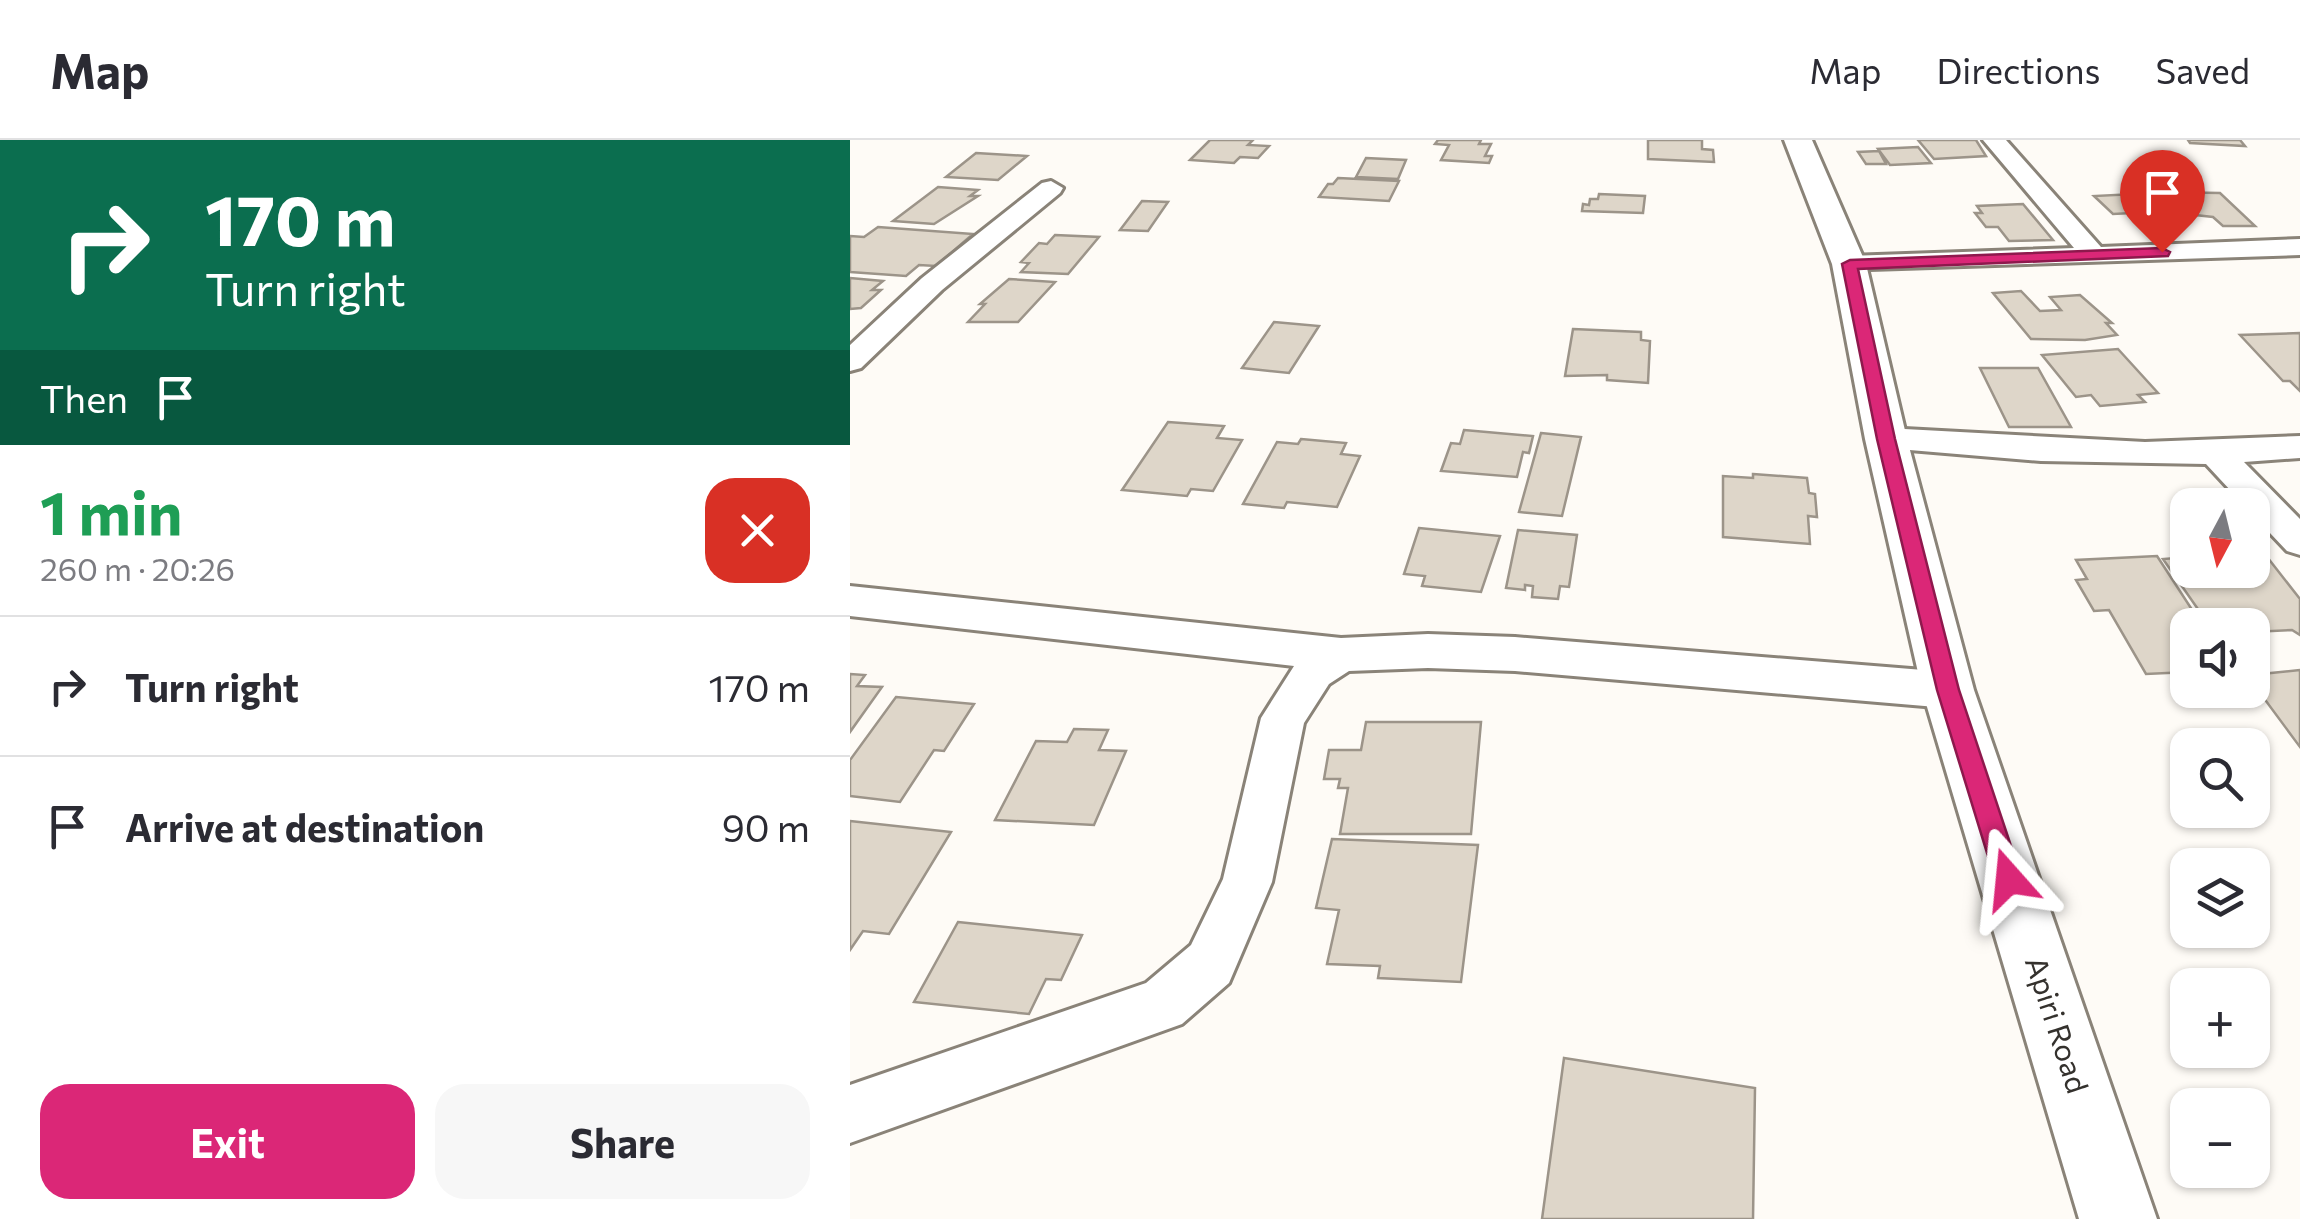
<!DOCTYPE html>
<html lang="en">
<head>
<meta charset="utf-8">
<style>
  :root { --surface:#fff; --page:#f7f7f7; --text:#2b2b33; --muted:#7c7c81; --line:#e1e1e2; --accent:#db2777 }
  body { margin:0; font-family:Commissioner,sans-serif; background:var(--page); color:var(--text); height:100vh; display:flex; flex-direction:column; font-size:38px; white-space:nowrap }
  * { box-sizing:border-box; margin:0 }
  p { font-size:32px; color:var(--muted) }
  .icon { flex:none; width:55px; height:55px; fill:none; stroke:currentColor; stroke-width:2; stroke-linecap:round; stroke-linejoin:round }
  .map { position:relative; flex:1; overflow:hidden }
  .drawer { display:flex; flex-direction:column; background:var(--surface); width:850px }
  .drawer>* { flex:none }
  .guide { background:#0b6e4f; color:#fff; overflow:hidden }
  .needle { width:65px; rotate:187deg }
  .tools { position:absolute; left:1320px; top:348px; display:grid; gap:20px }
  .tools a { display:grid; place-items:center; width:100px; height:100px; border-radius:20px; background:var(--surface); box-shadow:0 2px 8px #0004; font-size:50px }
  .pin { position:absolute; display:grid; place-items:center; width:85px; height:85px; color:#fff; margin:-102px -42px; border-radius:50% 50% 50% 0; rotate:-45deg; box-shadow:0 0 10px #0007 }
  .pin .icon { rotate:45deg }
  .me { position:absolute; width:110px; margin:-55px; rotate:342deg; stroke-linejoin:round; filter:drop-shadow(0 0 8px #0008) }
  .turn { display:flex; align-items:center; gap:35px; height:210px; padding:0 40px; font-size:45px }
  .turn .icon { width:130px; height:130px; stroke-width:2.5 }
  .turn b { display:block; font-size:70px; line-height:85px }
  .then { display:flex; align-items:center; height:95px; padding:0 40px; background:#0003; gap:20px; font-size:38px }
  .round { display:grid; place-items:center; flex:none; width:105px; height:105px; border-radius:30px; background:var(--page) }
  .headline { display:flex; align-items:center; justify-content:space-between; height:170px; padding:0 40px }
  h1 { font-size:60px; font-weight:700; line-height:75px; color:#1e9e55 }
  .cta { display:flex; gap:20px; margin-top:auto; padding:20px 40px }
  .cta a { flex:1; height:115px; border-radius:30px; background:var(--accent); color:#fff; font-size:40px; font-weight:700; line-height:115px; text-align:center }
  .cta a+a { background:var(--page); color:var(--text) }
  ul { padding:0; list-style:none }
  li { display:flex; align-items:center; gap:30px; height:140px; padding:0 40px; border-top:2px solid var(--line) }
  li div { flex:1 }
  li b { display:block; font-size:38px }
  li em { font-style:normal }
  header { display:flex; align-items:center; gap:60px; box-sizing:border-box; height:140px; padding:0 50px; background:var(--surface); border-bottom:2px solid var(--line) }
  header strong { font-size:48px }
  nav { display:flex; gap:55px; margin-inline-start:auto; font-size:35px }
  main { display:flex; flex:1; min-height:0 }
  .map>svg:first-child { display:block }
  .building { fill:#ded6c9; stroke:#9c9489; stroke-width:2.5 }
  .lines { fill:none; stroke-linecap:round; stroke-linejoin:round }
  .minor-casing { stroke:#8a8378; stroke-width:6 }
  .tertiary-casing { stroke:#8a8378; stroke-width:6 }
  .minor { fill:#fff; fill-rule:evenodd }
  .tertiary { fill:#fff; fill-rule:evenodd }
  .route { fill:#db2777; stroke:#8e194d; stroke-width:2.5 }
  .labels { text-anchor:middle; stroke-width:8; stroke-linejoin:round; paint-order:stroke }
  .street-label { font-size:30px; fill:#34312d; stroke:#fff }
</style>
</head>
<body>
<header>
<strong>Map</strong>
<nav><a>Map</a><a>Directions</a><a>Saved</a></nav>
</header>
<main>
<section class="drawer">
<div class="guide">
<div class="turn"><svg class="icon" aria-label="right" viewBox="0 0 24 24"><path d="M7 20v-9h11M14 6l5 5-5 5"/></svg><div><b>170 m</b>Turn right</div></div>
<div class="then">Then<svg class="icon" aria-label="arrive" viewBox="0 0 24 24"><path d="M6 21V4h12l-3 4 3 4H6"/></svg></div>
</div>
<div class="headline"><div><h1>1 min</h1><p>260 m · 20:26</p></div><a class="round" style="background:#d93025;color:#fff"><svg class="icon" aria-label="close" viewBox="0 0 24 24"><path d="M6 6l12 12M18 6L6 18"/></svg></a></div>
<ul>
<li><svg class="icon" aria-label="right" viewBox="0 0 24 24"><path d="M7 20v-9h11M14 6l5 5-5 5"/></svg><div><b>Turn right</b></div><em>170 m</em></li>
<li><svg class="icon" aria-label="arrive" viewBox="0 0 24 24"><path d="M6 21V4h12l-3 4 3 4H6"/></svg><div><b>Arrive at destination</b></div><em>90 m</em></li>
</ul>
<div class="cta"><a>Exit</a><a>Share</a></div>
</section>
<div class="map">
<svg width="1450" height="1079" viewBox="0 0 1450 1079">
  <rect width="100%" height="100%" fill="#fefbf6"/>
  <path class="building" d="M 360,0 L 403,0 L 398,5 L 419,6 L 408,18 L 390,17 L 384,23 L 340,20 Z
    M 588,0 L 631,0 L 629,4 L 641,4 L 635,16 L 642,16 L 639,23 L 591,20 L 599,5 L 585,4 Z
    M 798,0 L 852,0 L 852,9 L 863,10 L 864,22 L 798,19 Z
    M 1068,0 L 1126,0 L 1136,16 L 1084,19 Z
    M 1338,0 L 1390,0 L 1395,6 L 1340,3 Z
    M 1068,7 L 1081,23 L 1040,25 L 1028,9 Z
    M 1029,11 L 1036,24 L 1016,24 L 1008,12 Z
    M 126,13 L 177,16 L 148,40 L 96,37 Z
    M 516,18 L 556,20 L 548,39 L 506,37 Z
    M 488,38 L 549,41 L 539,61 L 469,57 L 478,44 L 483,44 Z
    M 88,47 L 128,50 L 120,56 L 128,56 L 84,84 L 43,81 Z
    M 1313,52 L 1370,53 L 1405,86 L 1373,86 L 1363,77 L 1327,73 L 1313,59 L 1320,59 Z
    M 749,54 L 795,56 L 793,73 L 732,71 L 733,64 L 739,65 L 740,59 L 748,59 Z
    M 1285,54 L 1304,72 L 1263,74 L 1244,56 Z
    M 292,61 L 318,62 L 298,91 L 270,90 Z
    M 1173,64 L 1203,100 L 1159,101 L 1148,87 L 1136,87 L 1125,73 L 1132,73 L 1127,66 Z
    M 28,87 L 123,94 L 86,126 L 69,125 L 56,136 L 0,132 L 0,96 L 14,97 Z
    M 205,95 L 249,97 L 218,134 L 171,132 L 179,123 L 171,122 L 189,103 L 197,104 Z
    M 0,138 L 33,141 L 22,150 L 31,150 L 11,168 L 0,169 Z
    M 159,139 L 205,142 L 168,182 L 118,182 L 135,164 L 130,164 Z
    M 1171,151 L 1190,171 L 1211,170 L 1200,157 L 1230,155 L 1262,183 L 1256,183 L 1267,195 L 1235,200 L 1181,199 L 1143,153 Z
    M 424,182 L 469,186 L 439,233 L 392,228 Z
    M 723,189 L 791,192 L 791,200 L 800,201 L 798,243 L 757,240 L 757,235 L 715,236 Z
    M 1450,193 L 1450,251 L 1440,241 L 1433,241 L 1390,195 Z
    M 1268,209 L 1308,253 L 1288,255 L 1295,262 L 1250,266 L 1241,255 L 1226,257 L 1192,215 Z
    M 1130,228 L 1188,228 L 1221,287 L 1159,287 Z
    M 318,282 L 374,286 L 367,298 L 392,300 L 363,351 L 341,349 L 337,356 L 272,350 Z
    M 614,290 L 683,296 L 679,313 L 673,312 L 667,337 L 591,331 L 601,303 L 610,304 Z
    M 691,293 L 731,297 L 712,376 L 669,372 Z
    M 451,299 L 496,303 L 491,314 L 510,316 L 487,367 L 437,362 L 434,368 L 393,364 L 427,302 L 448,304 Z
    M 903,334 L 957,338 L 959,353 L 965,354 L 967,377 L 958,376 L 960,404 L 873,397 L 873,336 L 903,338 Z
    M 569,388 L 650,396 L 631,452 L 572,446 L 575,436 L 554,434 Z
    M 668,390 L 727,395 L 719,447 L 710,446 L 708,459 L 682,457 L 683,446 L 675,445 L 675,450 L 656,448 Z
    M 1414,413 L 1450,459 L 1450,495 L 1442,490 L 1402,492 L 1402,485 L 1359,485 L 1313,419 L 1338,417 L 1338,430 L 1402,430 L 1402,414 Z
    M 1307,416 L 1352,485 L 1338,485 L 1338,532 L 1296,534 L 1259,470 L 1244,471 L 1226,440 L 1237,439 L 1226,420 Z
    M 1450,530 L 1450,607 L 1402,542 L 1402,535 Z
    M 0,534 L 15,535 L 7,546 L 32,547 L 0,592 Z
    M 46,557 L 124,564 L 94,611 L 84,610 L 50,662 L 0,656 L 0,620 Z
    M 516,582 L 631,582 L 621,694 L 490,694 L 498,648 L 488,648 L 490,639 L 474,639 L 479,610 L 511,610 Z
    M 224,589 L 258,590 L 249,610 L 276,611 L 244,685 L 145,680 L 186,601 L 217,602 Z
    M 0,681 L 101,692 L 39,794 L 13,791 L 0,810 Z
    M 482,699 L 628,705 L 611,842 L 528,838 L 530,826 L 477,824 L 489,770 L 466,768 Z
    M 108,782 L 232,795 L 211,840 L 196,839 L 179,874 L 64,862 Z
    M 714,918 L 905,948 L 903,1079 L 692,1079 Z"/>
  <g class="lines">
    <defs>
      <path id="minor" d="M 1133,0 L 1156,0 L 1251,107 L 1450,99 L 1450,115 L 989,130 L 986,124 L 999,116 L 1224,108 Z
        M 201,41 L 213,48 L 210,53 L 92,150 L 11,228 L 0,231 L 0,205 L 72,138 L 192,43 Z
        M 1036,288 L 1295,302 L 1450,296 L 1450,318 L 1394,322 L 1450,379 L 1450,415 L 1437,411 L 1402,374 L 1402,365 L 1394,365 L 1356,324 L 1191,321 L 1024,307 L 1019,299 L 1024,291 Z
        M 0,446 L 491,498 L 578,494 L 665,497 L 1098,532 L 1113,537 L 1119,550 L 1113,563 L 1098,568 L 665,531 L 578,528 L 499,531 L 479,544 L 454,583 L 422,742 L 379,843 L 332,884 L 0,1003 L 0,945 L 296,843 L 341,805 L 373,739 L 411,578 L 444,526 L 0,476 Z"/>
      <path id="tertiary" d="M 934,0 L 962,0 L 1016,124 L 1057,299 L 1124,550 L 1307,1079 L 1229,1079 L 1072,550 L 1015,299 L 982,124 Z"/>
    </defs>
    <use href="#minor" class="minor-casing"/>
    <use href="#tertiary" class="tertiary-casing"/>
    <use href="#minor" class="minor"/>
    <use href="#tertiary" class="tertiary"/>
  </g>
  <path class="route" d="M 1312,108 L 1320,112 L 1318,116 L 1008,129 L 1045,299 L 1109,550 L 1172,739 L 1168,748 L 1159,752 L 1149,748 L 1145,739 L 1087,550 L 1027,299 L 992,124 L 1000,120 Z"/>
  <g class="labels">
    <g class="street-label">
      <text transform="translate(1206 885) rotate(72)" y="10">Apiri Road</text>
    </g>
  </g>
</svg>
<div class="tools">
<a><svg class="needle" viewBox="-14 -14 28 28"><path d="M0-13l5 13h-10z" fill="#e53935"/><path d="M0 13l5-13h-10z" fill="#7c7c81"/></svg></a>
<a><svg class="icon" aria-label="sound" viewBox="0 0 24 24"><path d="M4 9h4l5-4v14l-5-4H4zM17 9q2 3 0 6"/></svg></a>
<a><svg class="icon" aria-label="search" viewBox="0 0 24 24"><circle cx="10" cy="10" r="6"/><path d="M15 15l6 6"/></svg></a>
<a><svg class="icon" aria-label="layers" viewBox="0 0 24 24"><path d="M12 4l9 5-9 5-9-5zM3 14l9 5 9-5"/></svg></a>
<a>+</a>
<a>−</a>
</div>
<div class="pin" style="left:1312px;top:112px;background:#d93025"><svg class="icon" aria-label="arrive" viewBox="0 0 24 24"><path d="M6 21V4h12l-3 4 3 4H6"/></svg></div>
<svg class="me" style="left:1159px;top:739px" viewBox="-20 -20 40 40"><path d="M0-17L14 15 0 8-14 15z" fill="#db2777" stroke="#fff" stroke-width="4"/></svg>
</div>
</main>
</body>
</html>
